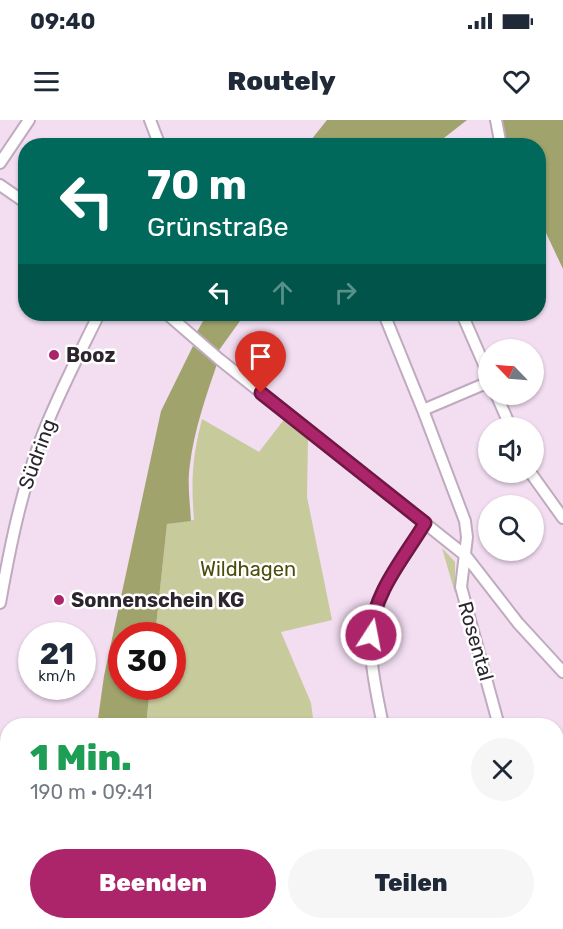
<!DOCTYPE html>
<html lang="de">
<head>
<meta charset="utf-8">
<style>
  :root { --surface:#fff; --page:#f6f6f7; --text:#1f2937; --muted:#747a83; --accent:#ac2469 }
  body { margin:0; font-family:Rubik,sans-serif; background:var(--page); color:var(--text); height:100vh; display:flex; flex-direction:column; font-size:22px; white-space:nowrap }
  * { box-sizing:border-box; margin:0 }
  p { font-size:20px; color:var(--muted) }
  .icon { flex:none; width:33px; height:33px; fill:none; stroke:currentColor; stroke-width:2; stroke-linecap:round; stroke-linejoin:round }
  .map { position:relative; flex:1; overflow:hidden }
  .details { position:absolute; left:0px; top:598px; width:564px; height:212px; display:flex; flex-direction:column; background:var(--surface); border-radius:24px 24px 0 0; box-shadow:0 2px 4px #0004 }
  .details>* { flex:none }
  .banner { position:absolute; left:18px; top:18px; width:528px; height:183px; border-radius:24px; box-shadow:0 2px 4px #0004; background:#00695c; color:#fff; overflow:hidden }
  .needle { width:39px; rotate:295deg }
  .controls { position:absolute; left:478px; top:219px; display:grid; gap:12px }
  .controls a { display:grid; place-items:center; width:66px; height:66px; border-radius:50%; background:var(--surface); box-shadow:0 2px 4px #0004; font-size:30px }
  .speed { position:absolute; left:18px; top:502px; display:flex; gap:12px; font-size:30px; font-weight:700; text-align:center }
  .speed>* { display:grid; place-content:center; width:78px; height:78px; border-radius:50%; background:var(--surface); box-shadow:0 2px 4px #0004; line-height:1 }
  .speed small { font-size:15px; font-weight:400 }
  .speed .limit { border:9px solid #d22; background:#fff; color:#111 }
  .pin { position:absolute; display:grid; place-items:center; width:51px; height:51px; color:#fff; margin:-62px -26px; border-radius:50% 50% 50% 0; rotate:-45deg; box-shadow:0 0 6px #0007 }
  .pin .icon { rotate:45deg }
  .me { position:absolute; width:66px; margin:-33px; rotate:11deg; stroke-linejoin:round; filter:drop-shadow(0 0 4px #0008) }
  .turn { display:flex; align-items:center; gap:21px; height:126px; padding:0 30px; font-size:27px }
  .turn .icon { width:78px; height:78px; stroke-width:2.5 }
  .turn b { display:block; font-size:42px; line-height:51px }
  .lanes { display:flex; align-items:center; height:57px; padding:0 30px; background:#0003; justify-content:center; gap:30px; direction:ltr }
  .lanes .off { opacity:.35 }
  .round { display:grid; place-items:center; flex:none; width:63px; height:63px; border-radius:32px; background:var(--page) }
  .summary { display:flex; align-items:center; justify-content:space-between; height:102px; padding:0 30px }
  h1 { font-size:36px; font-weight:800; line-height:45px; color:#1e9e55 }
  .button { display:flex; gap:12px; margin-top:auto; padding:12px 30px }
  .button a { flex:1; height:69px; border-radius:36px; background:var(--accent); color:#fff; font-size:24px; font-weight:800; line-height:69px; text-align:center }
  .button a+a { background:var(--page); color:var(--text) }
  .status { display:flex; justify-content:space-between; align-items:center; height:42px; padding:0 30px; background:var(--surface); direction:ltr }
  .status svg { height:16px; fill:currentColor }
  header { display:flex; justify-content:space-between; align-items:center; height:78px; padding:0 30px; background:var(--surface); font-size:27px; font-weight:800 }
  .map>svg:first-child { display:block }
  .green { fill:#c7ca9b }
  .forest { fill:#a1a36d }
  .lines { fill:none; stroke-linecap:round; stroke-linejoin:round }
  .stream { stroke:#8cc2e4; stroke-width:4 }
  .minor-casing { stroke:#bfaabe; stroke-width:14 }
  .minor { stroke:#fff; stroke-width:10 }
  .route-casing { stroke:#701744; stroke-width:15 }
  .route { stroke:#ac2469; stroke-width:10 }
  .poi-dot { fill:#ac2469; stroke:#fff; stroke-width:2 }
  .labels { text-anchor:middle; stroke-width:5; stroke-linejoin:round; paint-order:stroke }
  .poi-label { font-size:20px; font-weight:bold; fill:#2d252d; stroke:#fff; text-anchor:start }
  .street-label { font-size:20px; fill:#2d252d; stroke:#fff }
  .park-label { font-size:20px; fill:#4d4d0b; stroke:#fff }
</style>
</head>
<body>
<div class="status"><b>09:40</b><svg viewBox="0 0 49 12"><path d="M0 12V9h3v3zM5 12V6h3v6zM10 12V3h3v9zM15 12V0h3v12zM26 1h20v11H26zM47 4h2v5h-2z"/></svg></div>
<header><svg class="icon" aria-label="menu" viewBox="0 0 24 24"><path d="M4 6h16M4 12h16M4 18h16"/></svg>Routely<svg class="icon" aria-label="heart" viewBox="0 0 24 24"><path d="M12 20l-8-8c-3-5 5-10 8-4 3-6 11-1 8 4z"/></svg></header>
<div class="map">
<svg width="563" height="809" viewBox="0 0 563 809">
  <rect width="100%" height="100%" fill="#f2ddf1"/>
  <path class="green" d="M 286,297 L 308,315 L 307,377 L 332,500 L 281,512 L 311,583 L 314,606 L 146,606 L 150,567 L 172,567 L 172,516 L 155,516 L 167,404 L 194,400 C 191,360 192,339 202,299 L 259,332 Z
    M 442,428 L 455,442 L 455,473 Z
    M 7,779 L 8,802 L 61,803 L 59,809 L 0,809 L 0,794 Z
    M 120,802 L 332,802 L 332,803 L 331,809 L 154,809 L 127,803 L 124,809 L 117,809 Z"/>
  <path class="forest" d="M 327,0 L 467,0 L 435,25 L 307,25 Z
    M 489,0 L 563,0 L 563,149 L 539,98 L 538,26 L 503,25 Z
    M 207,194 L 245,194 L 217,233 L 194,217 Z
    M 193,226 L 217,244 C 206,276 194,311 190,344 C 187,363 190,382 191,401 L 167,404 L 155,516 L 122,516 L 122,567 L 150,567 L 146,606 L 97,606 L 104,556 L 161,291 Z
    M 61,803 L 61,802 L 119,803 L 117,809 L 59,809 Z"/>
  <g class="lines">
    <path class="stream" d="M 122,803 L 122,802
      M 120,809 L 120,808"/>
    <defs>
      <path id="minor" d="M 150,0 L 160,26
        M 496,0 L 501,26
        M 0,43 L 29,0
        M 0,65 L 26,83
        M 167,194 L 219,239 L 466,436 L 518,503 L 563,552
        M 384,194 L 423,290 L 465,401 L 467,417 L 461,467 L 499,606
        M 462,194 L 489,256
        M 496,274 L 511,308
        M 423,290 L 489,262
        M 530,352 L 563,398
        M 0,483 C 10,427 21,372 41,319 C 57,276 79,235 99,194
        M 383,606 C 375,563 361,516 381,474 C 393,450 411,427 425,403
        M 536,802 L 536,809
        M 389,809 L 392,802"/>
    </defs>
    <use href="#minor" class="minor-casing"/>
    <use href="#minor" class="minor"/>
  </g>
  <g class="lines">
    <defs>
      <path id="route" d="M 261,273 L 425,403 C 404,438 373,473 371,515"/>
    </defs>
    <use href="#route" class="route-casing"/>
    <use href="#route" class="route"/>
  </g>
  <g class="poi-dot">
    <circle cx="54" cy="235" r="6"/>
    <circle cx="59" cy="480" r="6"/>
  </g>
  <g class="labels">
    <g class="poi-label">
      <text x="66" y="242">Booz</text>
      <text x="71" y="487">Sonnenschein KG</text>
    </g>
    <g class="street-label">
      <text transform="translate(37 334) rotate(-70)" y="7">Südring</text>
      <text transform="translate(476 521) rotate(74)" y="7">Rosental</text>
    </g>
    <g class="park-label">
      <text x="248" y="456">Wildhagen</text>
    </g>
  </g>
</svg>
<div class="controls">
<a><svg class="needle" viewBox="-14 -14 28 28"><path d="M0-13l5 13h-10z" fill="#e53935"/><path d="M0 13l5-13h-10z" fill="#747a83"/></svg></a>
<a><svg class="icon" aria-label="sound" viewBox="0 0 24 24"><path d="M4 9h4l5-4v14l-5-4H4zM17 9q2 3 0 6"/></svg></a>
<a><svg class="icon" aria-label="search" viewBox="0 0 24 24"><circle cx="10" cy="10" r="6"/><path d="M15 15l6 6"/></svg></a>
</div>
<div class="speed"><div>21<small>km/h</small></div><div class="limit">30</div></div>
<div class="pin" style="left:261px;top:273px;background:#d93025"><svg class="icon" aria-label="arrive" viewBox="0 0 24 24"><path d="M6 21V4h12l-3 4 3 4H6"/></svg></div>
<svg class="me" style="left:371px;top:515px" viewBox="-20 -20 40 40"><circle r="17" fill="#ac2469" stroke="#fff" stroke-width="3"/><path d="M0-11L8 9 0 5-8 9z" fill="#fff"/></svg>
<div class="banner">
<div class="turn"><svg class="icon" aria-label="left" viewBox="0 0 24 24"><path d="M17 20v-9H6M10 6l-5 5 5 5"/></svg><div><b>70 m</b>Grünstraße</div></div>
<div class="lanes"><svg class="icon" aria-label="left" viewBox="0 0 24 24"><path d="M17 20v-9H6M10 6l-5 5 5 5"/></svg><svg class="icon off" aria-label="ahead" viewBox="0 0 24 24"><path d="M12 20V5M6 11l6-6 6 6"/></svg><svg class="icon off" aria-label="right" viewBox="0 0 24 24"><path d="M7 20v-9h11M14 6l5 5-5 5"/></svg></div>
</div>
<section class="details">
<div class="summary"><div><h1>1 Min.</h1><p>190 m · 09:41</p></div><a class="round"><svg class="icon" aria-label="close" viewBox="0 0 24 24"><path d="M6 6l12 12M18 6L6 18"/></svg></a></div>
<div class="button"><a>Beenden</a><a>Teilen</a></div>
</section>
</div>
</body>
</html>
